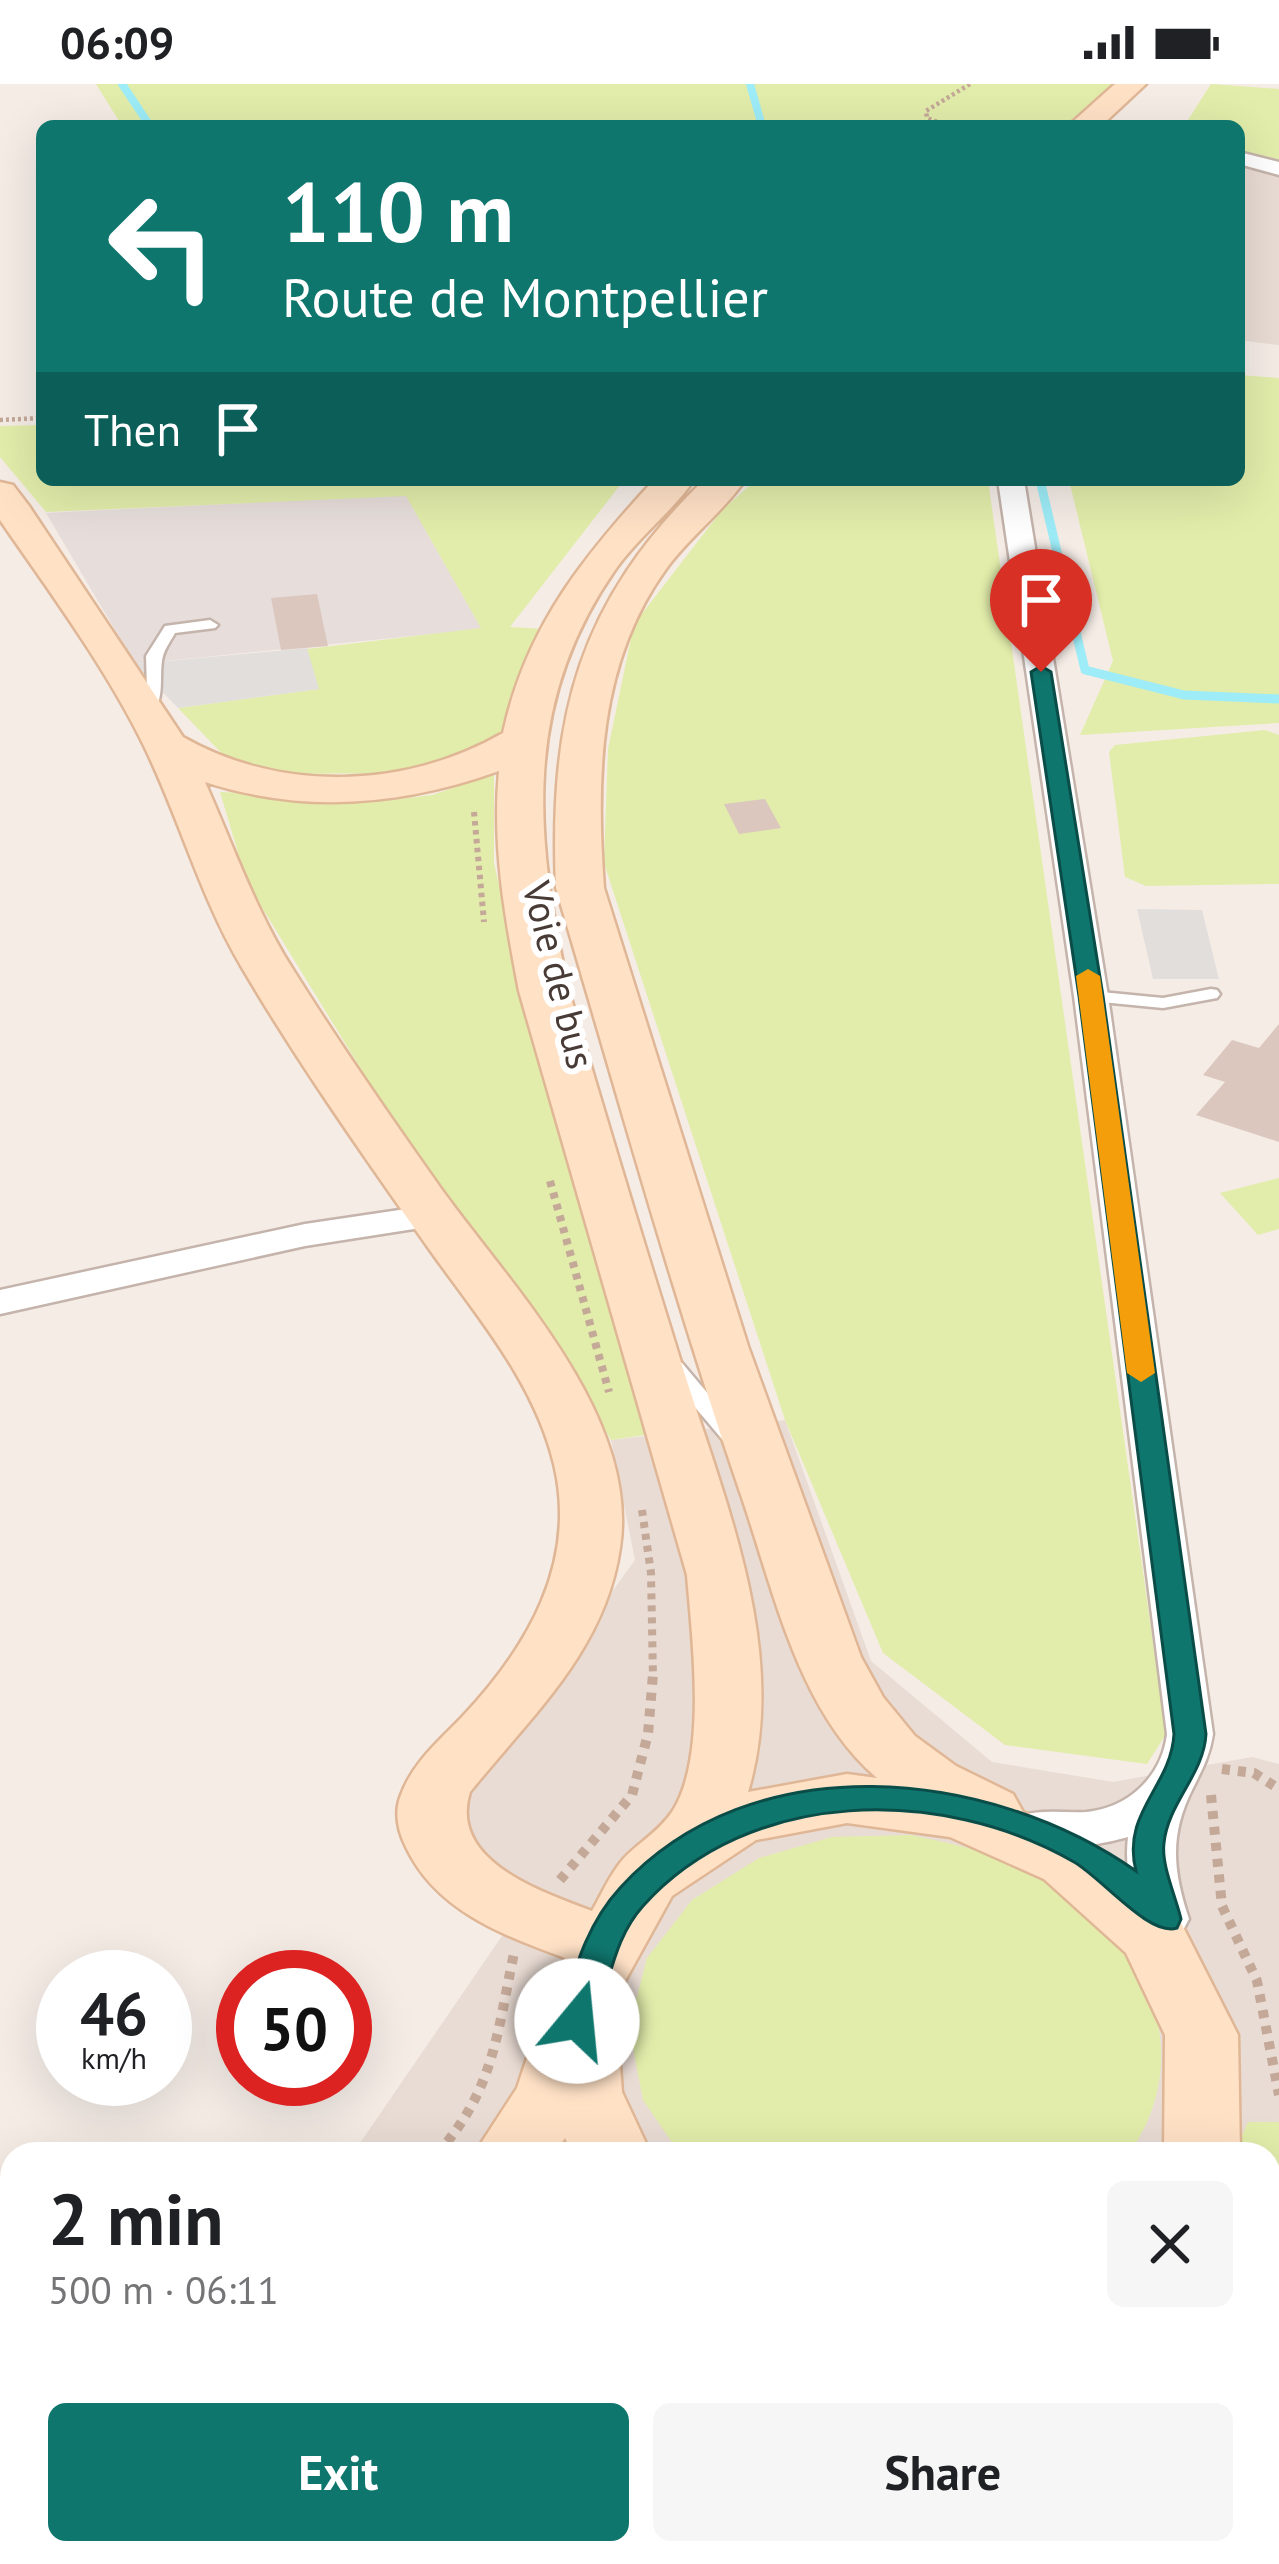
<!DOCTYPE html>
<html lang="en">
<head>
<meta charset="utf-8">
<style>
  :root { --surface:#fff; --page:#f6f6f6; --text:#202124; --muted:#757577; --accent:#0f766e }
  body { margin:0; font-family:"PT Sans",sans-serif; background:var(--page); color:var(--text); height:100vh; display:flex; flex-direction:column; font-size:45px; white-space:nowrap }
  * { box-sizing:border-box; margin:0 }
  p { font-size:39px; color:var(--muted) }
  .icon { flex:none; width:66px; height:66px; fill:none; stroke:currentColor; stroke-width:2; stroke-linecap:round; stroke-linejoin:round }
  .map { position:relative; flex:1; overflow:hidden }
  .side { position:absolute; left:0px; top:2058px; width:1281px; height:423px; display:flex; flex-direction:column; background:var(--surface); border-radius:36px 36px 0 0; box-shadow:0 12px 48px #0002 }
  .side>* { flex:none }
  .banner { position:absolute; left:36px; top:36px; width:1209px; height:366px; border-radius:18px; box-shadow:0 12px 48px #0002; background:#0f766e; color:#fff; overflow:hidden }
  .speed { position:absolute; left:36px; top:1866px; display:flex; gap:24px; font-size:60px; font-weight:700; text-align:center }
  .speed>* { display:grid; place-content:center; width:156px; height:156px; border-radius:50%; background:var(--surface); box-shadow:0 12px 48px #0002; line-height:1 }
  .speed small { font-size:30px; font-weight:400 }
  .speed .limit { border:18px solid #d22; background:#fff; color:#111 }
  .pin { position:absolute; display:grid; place-items:center; width:102px; height:102px; color:#fff; margin:-123px -51px; border-radius:50% 50% 50% 0; rotate:-45deg; box-shadow:0 0 12px #0007 }
  .pin .icon { rotate:45deg }
  .me { position:absolute; width:132px; margin:-66px; rotate:17deg; stroke-linejoin:round; filter:drop-shadow(0 0 9px #0008) }
  .turn { display:flex; align-items:center; gap:42px; height:252px; padding:0 48px; font-size:54px }
  .turn .icon { width:156px; height:156px; stroke-width:2.5 }
  .turn b { display:block; font-size:84px; line-height:102px }
  .then { display:flex; align-items:center; height:114px; padding:0 48px; background:#0003; gap:24px; font-size:45px }
  .round { display:grid; place-items:center; flex:none; width:126px; height:126px; border-radius:18px; background:var(--page) }
  .headline { display:flex; align-items:center; justify-content:space-between; height:204px; padding:0 48px }
  h1 { font-size:72px; font-weight:700; line-height:90px }
  .action { display:flex; gap:24px; margin-top:auto; padding:24px 48px }
  .action a { flex:1; height:138px; border-radius:18px; background:var(--accent); color:#fff; font-size:48px; font-weight:700; line-height:138px; text-align:center }
  .action a+a { background:var(--page); color:var(--text) }
  .status { display:flex; justify-content:space-between; align-items:center; height:84px; padding:0 60px; background:var(--surface); direction:ltr }
  .status svg { height:33px; fill:currentColor }
  .map>svg:first-child { display:block }
  .residential { fill:#e9dcd4 }
  .industrial { fill:#e7dedb }
  .green { fill:#e2edab }
  .parking { fill:#e2dedc }
  .lines { fill:none; stroke-linecap:round; stroke-linejoin:round }
  .stream-far2 { stroke:#9decf7; stroke-width:8 }
  .stream-far1 { stroke:#9decf7; stroke-width:9 }
  .stream { stroke:#9decf7; stroke-width:15 }
  .building { fill:#dbc7be }
  .lane-casing { stroke:#c4b4ab; stroke-width:5 }
  .street-casing { stroke:#c4b4ab; stroke-width:5 }
  .secondary-casing { stroke:#e0b796; stroke-width:5 }
  .path-far3 { stroke:#c4a898; stroke-width:4.5; stroke-dasharray:3 3; stroke-linecap:butt }
  .path-far2 { stroke:#c4a898; stroke-width:6; stroke-dasharray:4.5 4.5; stroke-linecap:butt }
  .path-far1 { stroke:#c4a898; stroke-width:8; stroke-dasharray:6 6; stroke-linecap:butt }
  .path { stroke:#c4a898; stroke-width:10; stroke-dasharray:8 8; stroke-linecap:butt }
  .lane { fill:#fff; fill-rule:evenodd }
  .street { fill:#fff; fill-rule:evenodd }
  .secondary { fill:#ffe1c6; fill-rule:evenodd }
  .route { fill:#0f766e; stroke:#0a4d48; stroke-width:3 }
  .slow { fill:#f59e0b }
  .labels { text-anchor:middle; stroke-width:12; stroke-linejoin:round; paint-order:stroke }
  .street-label { font-size:39px; fill:#483b35; stroke:#fff }
</style>
</head>
<body>
<div class="status"><b>06:09</b><svg viewBox="0 0 49 12"><path d="M0 12V9h3v3zM5 12V6h3v6zM10 12V3h3v9zM15 12V0h3v12zM26 1h20v11H26zM47 4h2v5h-2z"/></svg></div>
<div class="map">
<svg width="1279" height="2480" viewBox="0 0 1279 2480">
  <rect width="100%" height="100%" fill="#f5ece6"/>
  <path class="residential" d="M 1239,67 L 1279,79 L 1279,261 L 1239,256 Z
    M 785,1336 L 871,1577 L 992,1678 L 1113,1698 L 1252,1673 L 1279,1680 L 1279,2480 L 0,2480 L 0,2165 L 12,2163 L 12,2469 L 1269,2469 L 1269,2070 L 340,2070 L 358,2062 L 504,1849 L 421,1792 L 413,1753 L 558,1582 L 635,1476 L 611,1356 Z"/>
  <path class="industrial" d="M 406,411 L 482,545 L 135,580 L 46,429 Z"/>
  <path class="green" d="M 96,0 L 1121,0 L 1068,42 L 122,42 Z
    M 1211,0 L 1279,5 L 1279,79 L 1239,67 L 1239,42 L 1184,42 Z
    M 1239,291 L 1279,294 L 1279,639 L 1080,651 L 1113,577 L 1069,396 L 1239,396 Z
    M 42,341 L 42,396 L 624,396 L 510,543 L 546,545 L 499,655 L 420,689 L 272,690 L 231,679 L 178,624 L 318,605 L 307,565 L 481,544 L 406,412 L 46,428 L 0,373 L 0,342 Z
    M 756,396 L 988,396 L 1166,1650 L 1147,1680 L 1005,1661 L 883,1569 L 785,1336 L 604,779 L 608,665 L 634,540 L 722,426 Z
    M 1265,646 L 1279,651 L 1279,800 L 1146,802 L 1125,793 L 1109,668 L 1115,661 Z
    M 494,690 L 494,779 L 512,859 L 653,1350 L 611,1356 L 577,1297 L 443,1119 L 247,799 L 220,708 L 391,716 L 432,711 Z
    M 1279,1094 L 1279,1145 L 1258,1151 L 1220,1109 Z
    M 911,1751 C 962,1762 1014,1772 1059,1801 C 1151,1861 1196,1975 1129,2070 L 680,2070 L 643,2016 L 629,1943 L 647,1874 L 692,1816 L 759,1774 L 832,1753 Z
    M 1248,2038 L 1279,2038 L 1279,2371 L 1269,2364 L 1269,2070 L 1234,2070 Z
    M 12,2334 L 12,2469 L 426,2469 L 369,2480 L 0,2480 L 0,2335 Z"/>
  <path class="parking" d="M 307,564 L 319,605 L 178,624 L 135,580 Z
    M 1137,825 L 1202,826 L 1219,895 L 1153,895 Z"/>
  <g class="lines">
    <path class="stream-far2" d="M 122,0 L 150,42
      M 750,0 L 762,42"/>
    <path class="stream-far1" d="M 1040,396 L 1085,586 L 1184,611 L 1279,615"/>
    <path class="stream" d="M 0,2368 L 12,2367"/>
  </g>
  <path class="building" d="M 317,510 L 328,562 L 281,566 L 271,514 Z
    M 765,715 L 781,744 L 739,750 L 724,720 Z
    M 1279,940 L 1279,1058 L 1196,1031 L 1225,998 L 1203,991 L 1232,956 L 1259,964 Z"/>
  <g class="lines">
    <defs>
      <path id="lane" d="M 210,536 L 218,541 L 215,544 L 175,549 C 170,558 163,567 162,577 C 159,599 166,620 146,634 L 140,632 L 138,629 L 147,606 L 146,572 L 165,542 Z
        M 1211,905 L 1217,906 L 1220,910 L 1217,914 L 1163,924 L 1091,917 L 1082,912 L 1091,907 L 1163,914 Z
        M 674,1277 L 682,1279 L 743,1351 L 746,1356 L 743,1361 L 727,1361 L 666,1289 L 663,1284 L 666,1279 Z"/>
      <path id="street" d="M 1239,68 L 1279,78 L 1279,91 L 1239,80 Z
        M 998,396 L 1024,396 L 1108,912 L 1213,1650 C 1210,1671 1202,1686 1193,1704 C 1169,1751 1173,1787 1189,1835 L 1182,1848 L 1165,1853 L 1148,1848 C 1132,1819 1124,1785 1128,1753 C 1092,1763 1056,1767 1020,1756 L 1014,1744 L 1020,1732 C 1042,1725 1063,1729 1086,1728 C 1129,1724 1162,1692 1167,1650 L 1074,912 Z
        M 433,1121 L 446,1124 L 452,1132 L 446,1140 L 305,1162 L 0,1230 L 0,1206 L 305,1140 Z"/>
      <path id="secondary" d="M 1115,0 L 1146,0 L 1101,42 L 1068,42 Z
        M 654,396 L 694,396 C 671,429 638,453 615,486 C 521,621 535,755 569,907 C 604,1027 640,1146 677,1265 C 718,1402 792,1563 748,1708 L 847,1690 L 877,1694 C 797,1626 773,1503 740,1408 C 672,1209 616,1006 556,804 C 549,632 578,518 704,396 L 745,396 C 723,428 689,453 666,485 C 598,579 596,694 604,804 L 748,1262 L 861,1573 L 883,1613 L 915,1652 L 956,1682 L 1013,1710 L 1023,1728 L 1092,1759 L 1178,1833 L 1238,1951 L 1240,2070 L 1164,2070 L 1165,1951 L 1126,1869 L 1044,1795 L 950,1753 L 847,1739 L 756,1756 L 672,1812 L 625,1897 L 617,1941 L 622,2008 L 651,2070 L 573,2070 L 565,2054 L 554,2070 L 474,2070 L 517,2004 L 553,1896 L 565,1874 C 503,1851 436,1827 406,1763 C 398,1747 394,1728 401,1711 C 413,1678 439,1657 462,1633 C 527,1564 578,1479 554,1380 C 534,1297 475,1230 427,1162 C 363,1071 298,979 241,882 C 201,814 180,737 146,666 C 109,588 49,507 0,436 L 0,398 L 13,401 L 29,422 L 183,653 C 282,709 405,705 503,649 C 526,543 583,473 654,396 ZM 499,687 C 492,762 505,834 519,907 L 687,1491 C 692,1554 708,1673 672,1728 C 656,1751 634,1761 620,1779 C 609,1793 601,1811 592,1827 C 542,1808 448,1777 470,1708 C 531,1632 605,1567 620,1464 C 640,1334 513,1204 442,1106 C 391,1034 341,962 294,887 C 256,828 233,761 205,698 C 304,730 402,722 499,687 Z
        M 12,2248 L 12,2318 L 0,2320 L 0,2250 Z
        M 1269,2432 L 1279,2436 L 1279,2480 L 1164,2480 L 1160,2469 L 1269,2469 Z"/>
    </defs>
    <use href="#lane" class="lane-casing"/>
    <use href="#street" class="street-casing"/>
    <use href="#secondary" class="secondary-casing"/>
    <path class="path-far3" d="M 948,42 L 927,34 L 926,27 L 970,0
      M 0,336 L 42,334"/>
    <path class="path-far2" d="M 474,728 L 484,838"/>
    <path class="path-far1" d="M 550,1097 L 609,1308
      M 642,1426 L 651,1489 L 653,1593"/>
    <path class="path" d="M 1222,1685 L 1254,1689 L 1279,1705
      M 1211,1711 L 1222,1822 L 1257,1897 L 1279,2011
      M 560,1796 L 632,1711 L 648,1650 L 653,1590
      M 437,2070 C 494,2006 497,1950 514,1869
      M 0,2223 L 12,2222
      M 1125,2469 L 1129,2480
      M 488,2480 L 552,2469"/>
    <use href="#lane" class="lane"/>
    <use href="#street" class="street"/>
    <use href="#secondary" class="secondary"/>
  </g>
  <path class="route" d="M 1041,582 L 1051,588 L 1103,912 L 1206,1650 C 1204,1690 1168,1719 1164,1759 C 1161,1781 1176,1813 1181,1835 L 1177,1844 C 1149,1853 1102,1794 1074,1778 C 942,1702 750,1703 643,1822 C 610,1859 611,1905 589,1946 L 577,1951 L 564,1946 L 559,1937 C 574,1889 585,1842 620,1804 C 752,1659 989,1684 1136,1787 C 1121,1728 1171,1703 1174,1650 L 1079,912 L 1031,588 Z"/>
  <path class="slow" d="M 1088,885 L 1100,892 L 1155,1289 L 1141,1298 L 1127,1289 L 1076,892 Z"/>
  <g class="labels">
    <g class="street-label">
      <text transform="translate(559 891) rotate(76)" y="14">Voie de bus</text>
    </g>
  </g>
</svg>
<div class="speed"><div>46<small>km/h</small></div><div class="limit">50</div></div>
<div class="pin" style="left:1041px;top:588px;background:#d93025"><svg class="icon" aria-label="arrive" viewBox="0 0 24 24"><path d="M6 21V4h12l-3 4 3 4H6"/></svg></div>
<svg class="me" style="left:577px;top:1937px" viewBox="-20 -20 40 40"><circle r="19" fill="#fff"/><path d="M0-13L10 11 0 6-10 11z" fill="#0f766e"/></svg>
<div class="banner">
<div class="turn"><svg class="icon" aria-label="left" viewBox="0 0 24 24"><path d="M17 20v-9H6M10 6l-5 5 5 5"/></svg><div><b>110 m</b>Route de Montpellier</div></div>
<div class="then">Then<svg class="icon" aria-label="arrive" viewBox="0 0 24 24"><path d="M6 21V4h12l-3 4 3 4H6"/></svg></div>
</div>
<section class="side">
<div class="headline"><div><h1>2 min</h1><p>500 m · 06:11</p></div><a class="round"><svg class="icon" aria-label="close" viewBox="0 0 24 24"><path d="M6 6l12 12M18 6L6 18"/></svg></a></div>
<div class="action"><a>Exit</a><a>Share</a></div>
</section>
</div>
</body>
</html>
